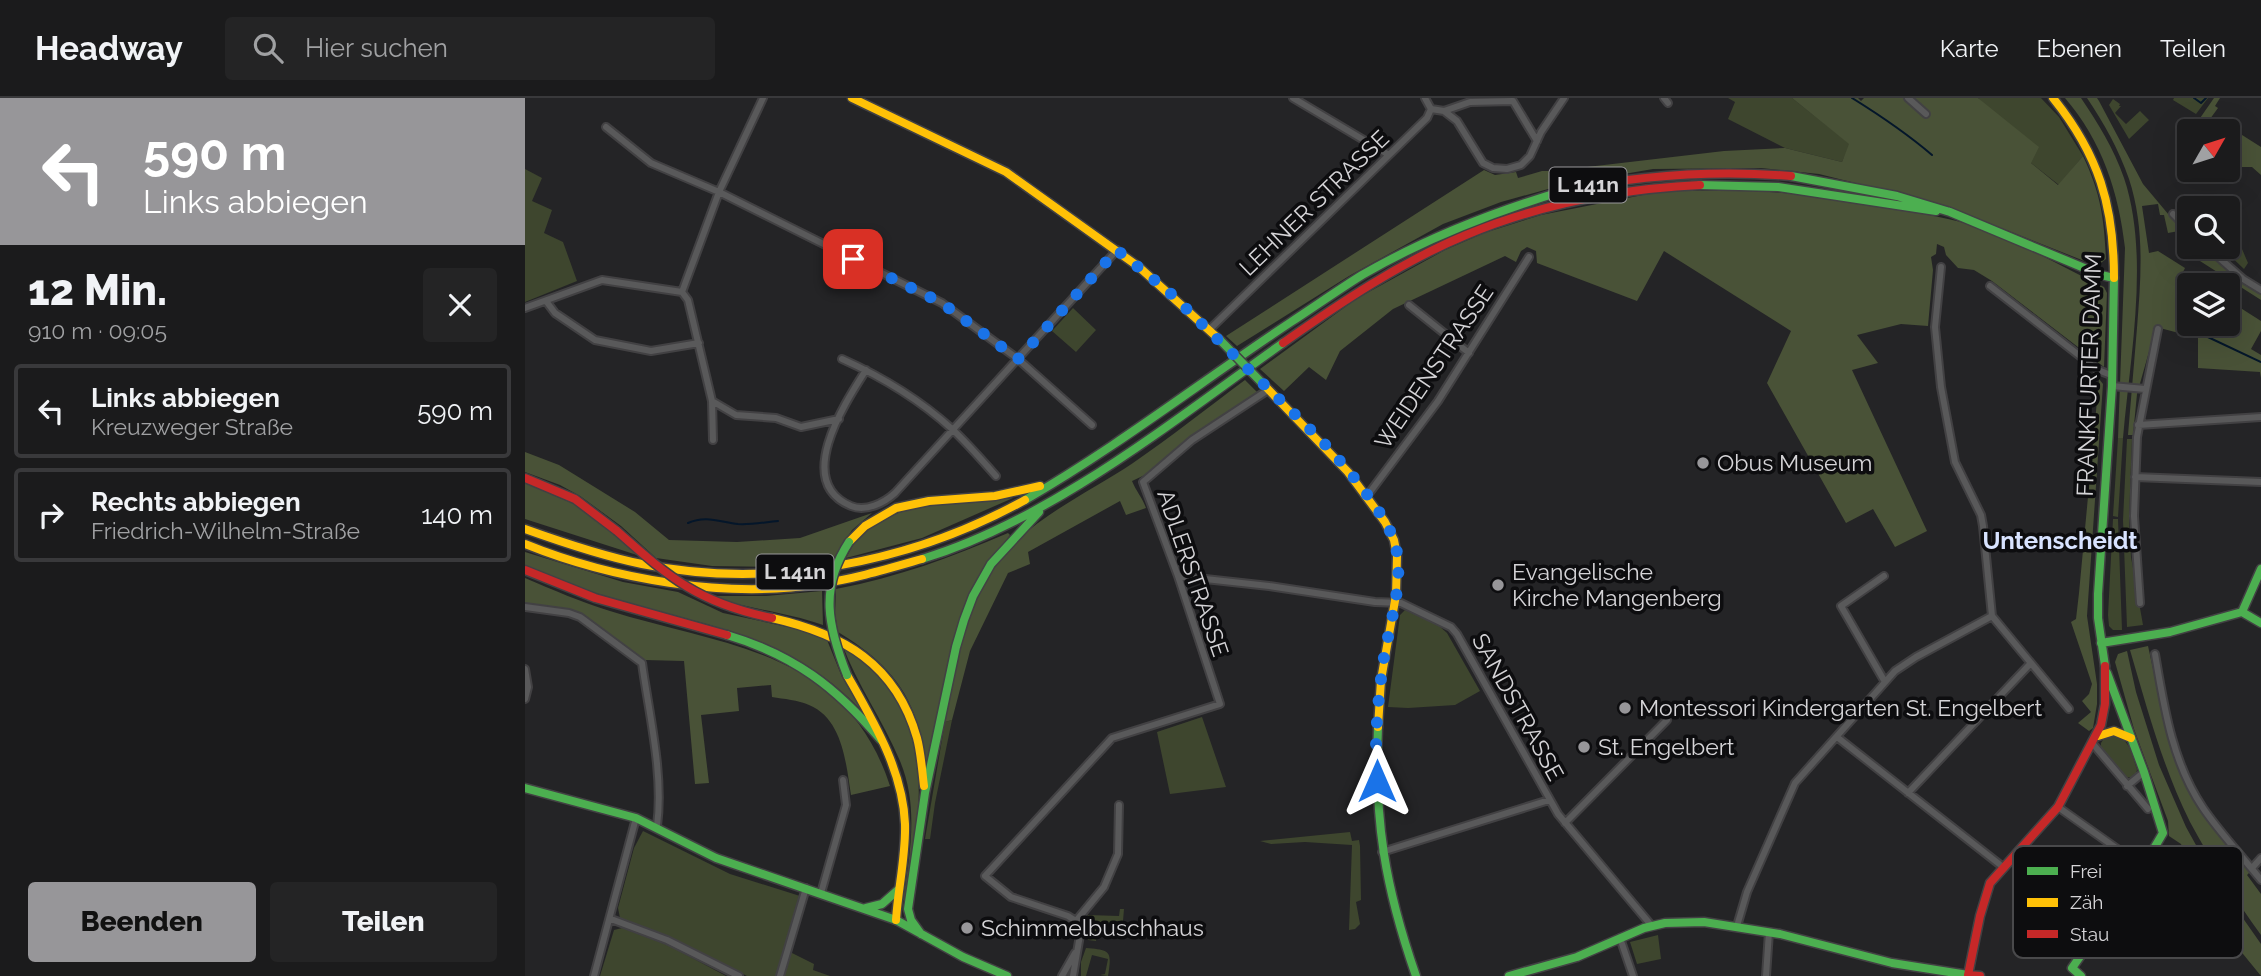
<!DOCTYPE html>
<html lang="de">
<head>
<meta charset="utf-8">
<style>
  :root { --surface:#1b1b1c; --page:#242425; --text:#f1f3f6; --muted:#a0a1a3; --line:#39393b; --accent:#979699 }
  body { margin:0; font-family:Raleway,sans-serif; background:var(--page); color:var(--text); height:100vh; display:flex; flex-direction:column; font-size:26px; white-space:nowrap }
  * { box-sizing:border-box; margin:0 }
  p { font-size:23px; color:var(--muted) }
  .icon { flex:none; width:38px; height:38px; fill:none; stroke:currentColor; stroke-width:2; stroke-linecap:round; stroke-linejoin:round }
  .map { position:relative; flex:1; overflow:hidden }
  .drawer { display:flex; flex-direction:column; background:var(--surface); width:525px }
  .drawer>* { flex:none }
  .top-card { background:#979699; color:#fff; overflow:hidden }
  .needle { width:46px; rotate:51deg }
  .buttons { position:absolute; left:1652px; top:21px; display:grid; gap:14px }
  .buttons a { display:grid; place-items:center; width:63px; height:63px; border-radius:7px; background:var(--surface); box-shadow:0 7px 28px #0002,0 0 0 2px var(--line); font-size:35px }
  .pin { position:absolute; display:grid; place-items:center; width:60px; height:60px; color:#fff; margin:-30px; border-radius:14px; box-shadow:0 4px 10px #0006 }
  .me { position:absolute; width:77px; margin:-38px; rotate:0deg; stroke-linejoin:round; filter:drop-shadow(0 0 5px #0008) }
  .turn { display:flex; align-items:center; gap:24px; height:147px; padding:0 28px; font-size:32px }
  .turn .icon { width:91px; height:91px; stroke-width:2.5 }
  .turn b { display:block; font-size:49px; line-height:60px }
  .round { display:grid; place-items:center; flex:none; width:74px; height:74px; border-radius:7px; background:var(--page) }
  .head { display:flex; align-items:center; justify-content:space-between; height:119px; padding:0 28px }
  h1 { font-size:42px; font-weight:800; line-height:52px }
  .action { display:flex; gap:14px; margin-top:auto; padding:14px 28px }
  .action a { flex:1; height:80px; border-radius:7px; background:var(--accent); color:#111; font-size:28px; font-weight:800; line-height:80px; text-align:center }
  .action a+a { background:var(--page); color:var(--text) }
  ul { padding:0; list-style:none }
  li { display:flex; align-items:center; gap:21px; height:94px; margin:0 14px 10px; padding:0 14px; border:4px solid var(--line); border-radius:7px }
  li div { flex:1 }
  li b { display:block; font-size:26px }
  li em { font-style:normal }
  header { display:flex; align-items:center; gap:42px; box-sizing:border-box; height:98px; padding:0 35px; background:var(--surface); border-bottom:2px solid var(--line) }
  header strong { font-size:33px }
  nav { display:flex; gap:38px; margin-inline-start:auto; font-size:24px }
  .search { width:490px; height:63px; background:var(--page); display:flex; align-items:center; gap:18px; box-sizing:border-box; padding:0 24px; border-radius:7px; color:var(--muted); font-size:26px }
  main { display:flex; flex:1; min-height:0 }
  .map>svg:first-child { display:block }
  .green { fill:#3e462e }
  .forest { fill:#495237 }
  .lines { fill:none; stroke-linecap:round; stroke-linejoin:round }
  .stream { stroke:#04162a; stroke-width:2 }
  .street-casing { stroke:#424143; stroke-width:10 }
  .fast-casing { stroke:#424143; stroke-width:11 }
  .slow-casing { stroke:#424143; stroke-width:11 }
  .jam-casing { stroke:#424143; stroke-width:11 }
  .street { stroke:#59595a; stroke-width:6 }
  .fast { stroke:#4caf50; stroke-width:8 }
  .slow { stroke:#ffc107; stroke-width:8 }
  .jam { stroke:#c62828; stroke-width:8 }
  .fast-bridge-casing { stroke:#424143; stroke-width:11; stroke-linecap:butt }
  .jam-bridge-casing { stroke:#424143; stroke-width:11; stroke-linecap:butt }
  .fast-bridge { stroke:#4caf50; stroke-width:8 }
  .jam-bridge { stroke:#c62828; stroke-width:8 }
  .route { stroke:#1a73e8; stroke-width:12; stroke-dasharray:0 21.6 }
  .poi-dot { fill:#979699; stroke:#0d0d0f; stroke-width:2.5 }
  .labels { text-anchor:middle; stroke-width:7; stroke-linejoin:round; paint-order:stroke }
  .shield { fill:#0d0d0f; stroke:#99989b; stroke-width:2 }
  .shield-label { font-size:21px; font-weight:bold; fill:#d5d4d7 }
  .street-label { font-size:23px; fill:#d5d4d7; stroke:#0d0d0f }
  .poi-label { font-size:23px; fill:#d5d4d7; stroke:#0d0d0f; text-anchor:start }
  .neighbourhood-label { font-size:24px; font-weight:bold; fill:#d8e3ff; stroke:#0d0d0f }
  .key { fill:#0d0d0f; stroke:#49494b; stroke-width:2 }
  .key-label { font-size:19px; fill:#d5d4d7 }
</style>
</head>
<body>
<header>
<strong>Headway</strong>
<div class="search"><svg class="icon" aria-label="search" viewBox="0 0 24 24"><circle cx="10" cy="10" r="6"/><path d="M15 15l6 6"/></svg>Hier suchen</div>
<nav><a>Karte</a><a>Ebenen</a><a>Teilen</a></nav>
</header>
<main>
<section class="drawer">
<div class="top-card">
<div class="turn"><svg class="icon" aria-label="left" viewBox="0 0 24 24"><path d="M17 20v-9H6M10 6l-5 5 5 5"/></svg><div><b>590 m</b>Links abbiegen</div></div>
</div>
<div class="head"><div><h1>12 Min.</h1><p>910 m · 09:05</p></div><a class="round"><svg class="icon" aria-label="close" viewBox="0 0 24 24"><path d="M6 6l12 12M18 6L6 18"/></svg></a></div>
<ul>
<li><svg class="icon" aria-label="left" viewBox="0 0 24 24"><path d="M17 20v-9H6M10 6l-5 5 5 5"/></svg><div><b>Links abbiegen</b><p>Kreuzweger Straße</p></div><em>590 m</em></li>
<li><svg class="icon" aria-label="right" viewBox="0 0 24 24"><path d="M7 20v-9h11M14 6l5 5-5 5"/></svg><div><b>Rechts abbiegen</b><p>Friedrich-Wilhelm-Straße</p></div><em>140 m</em></li>
</ul>
<div class="action"><a>Beenden</a><a>Teilen</a></div>
</section>
<div class="map">
<svg width="1736" height="878" viewBox="0 0 1736 878">
  <rect width="100%" height="100%" fill="#242426"/>
  <path class="green" d="M 1203,0 L 1267,0 L 1325,46 L 1317,64 L 1260,50 L 1203,21 L 1210,4 Z
    M 1453,0 L 1516,0 L 1534,19 L 1558,58 L 1534,87 L 1506,65 Z
    M 1649,0 L 1683,0 L 1671,16 L 1648,2 Z
    M 1588,1 L 1595,6 L 1594,8 L 1596,8 L 1590,15 L 1601,26 L 1615,13 L 1624,22 L 1604,41 L 1584,7 Z
    M 0,71 L 17,80 L 7,103 L 27,112 L 19,135 L 38,144 L 52,183 L 0,204 Z
    M 1708,130 L 1723,165 L 1719,171 L 1696,149 L 1703,149 L 1703,136 Z
    M 548,210 L 571,232 L 551,254 L 527,233 Z
    M 1593,340 L 1598,340 L 1593,419 L 1588,418 Z
    M 1602,341 L 1607,341 L 1604,422 L 1606,459 L 1618,527 L 1602,529 L 1598,422 Z
    M 1588,421 L 1593,421 L 1597,532 L 1588,532 L 1584,528 L 1583,517 Z
    M 880,512 L 913,527 L 922,535 L 955,593 L 930,607 L 883,610 L 863,609 L 875,517 Z
    M 677,619 L 701,689 L 645,696 L 632,634 Z
    M 427,622 L 410,705 L 405,741 L 400,741 L 420,624 Z
    M 1589,636 C 1606,643 1606,655 1612,671 C 1612,677 1606,681 1600,679 L 1576,650 L 1576,645 L 1580,639 Z
    M 118,733 L 205,776 L 275,798 L 252,878 L 222,878 L 143,838 L 95,820 L 93,810 L 109,750 Z
    M 825,734 L 827,743 L 834,742 L 835,748 L 836,802 L 831,804 L 835,826 L 830,831 L 824,832 L 827,747 L 780,744 L 746,746 L 735,743 Z
    M 595,811 L 599,811 L 598,823 L 587,823 L 572,834 L 571,843 L 563,842 L 560,824 L 563,817 L 594,818 Z
    M 97,830 L 145,848 L 201,878 L 75,878 L 89,832 Z
    M 1133,837 L 1136,861 L 1112,866 L 1105,844 Z
    M 561,850 C 586,852 587,853 583,878 L 575,877 L 580,876 L 583,861 L 567,857 L 561,878 L 556,878 L 556,864 Z
    M 265,854 L 289,866 L 288,872 L 305,878 L 258,878 Z"/>
  <path class="forest" d="M 1267,0 L 1333,0 L 1336,3 L 1339,0 L 1453,0 L 1514,49 L 1506,65 L 1533,87 L 1558,58 C 1576,96 1579,120 1581,161 L 1572,168 L 1415,106 L 1294,76 L 1236,70 L 1128,71 L 1041,86 L 976,104 L 918,126 L 824,178 L 712,248 L 701,238 L 959,72 L 970,77 L 991,74 L 993,80 L 1017,73 L 1060,73 L 1062,69 L 1199,53 L 1260,50 L 1317,64 L 1324,46 Z
    M 1540,0 L 1556,0 C 1573,25 1589,51 1599,80 C 1625,157 1605,259 1598,340 L 1593,340 L 1600,150 C 1594,95 1577,43 1540,0 Z
    M 1562,0 L 1572,0 L 1574,3 L 1618,86 L 1659,135 L 1657,142 L 1651,145 L 1650,142 L 1656,141 L 1654,133 L 1643,135 L 1639,117 L 1635,117 L 1633,106 L 1617,108 L 1624,155 L 1633,153 L 1660,170 L 1658,174 L 1679,187 L 1664,187 L 1664,226 L 1703,226 L 1703,202 L 1736,223 L 1736,233 L 1726,251 L 1736,257 L 1736,280 L 1735,274 L 1673,270 L 1673,240 L 1631,229 L 1612,296 L 1608,337 L 1603,337 C 1606,301 1609,265 1612,230 C 1616,179 1620,130 1604,81 C 1594,52 1579,25 1562,0 Z
    M 1689,0 L 1695,0 L 1690,8 L 1693,10 L 1685,21 L 1704,34 L 1706,30 L 1736,49 L 1736,77 L 1727,69 L 1709,69 L 1703,63 L 1703,33 L 1678,33 L 1673,23 Z
    M 1138,93 C 1168,93 1198,92 1228,93 C 1293,96 1359,107 1423,121 C 1476,132 1530,166 1579,189 L 1582,195 L 1579,269 L 1467,183 L 1449,172 L 1433,170 L 1421,157 L 1419,149 L 1412,146 L 1411,156 L 1406,159 L 1408,172 L 1403,228 L 1376,226 L 1332,237 L 1353,265 L 1327,272 L 1402,433 L 1370,449 L 1348,411 L 1321,425 L 1242,285 L 1266,233 L 1139,153 L 1112,203 L 1012,165 L 1011,153 L 1002,149 L 996,153 L 991,164 L 980,158 L 868,211 L 815,253 L 801,282 L 784,269 L 759,293 L 735,271 L 831,201 L 920,152 L 959,135 L 1016,117 Z
    M 1664,146 L 1664,149 L 1676,149 L 1716,183 L 1736,195 L 1736,202 L 1664,156 L 1662,152 Z
    M 1574,281 L 1578,286 L 1562,518 L 1572,586 L 1572,606 L 1568,630 L 1564,633 L 1553,625 L 1566,614 L 1557,603 L 1564,596 L 1567,586 L 1546,524 L 1551,521 L 1554,495 Z
    M 720,282 L 732,294 L 667,339 L 622,376 L 607,383 C 611,393 617,399 621,410 L 601,417 L 595,403 L 503,454 L 505,466 L 483,475 L 445,553 L 427,622 L 420,624 C 430,574 437,520 464,476 C 496,424 559,398 608,365 C 646,339 682,310 720,282 Z
    M 0,354 L 34,367 L 110,414 L 144,442 L 212,444 L 275,440 L 347,415 L 327,432 L 306,464 L 251,469 L 187,468 L 131,460 L 96,428 L 55,398 L 35,387 L 0,374 Z
    M 0,385 L 49,406 L 89,436 L 112,457 L 0,421 Z
    M 488,400 L 397,440 L 321,460 L 328,447 L 349,426 L 384,410 Z
    M 483,435 L 485,437 L 458,473 L 403,669 C 398,652 395,633 389,616 C 376,579 345,553 313,534 L 310,515 L 311,491 C 373,479 425,460 483,435 Z
    M 0,454 L 98,484 L 153,494 L 198,515 L 300,537 L 317,579 L 338,614 C 267,538 185,529 90,501 C 59,492 30,480 0,468 Z
    M 0,480 C 28,492 56,504 85,513 C 201,549 321,552 365,688 L 326,697 C 321,666 318,621 284,607 C 273,602 259,601 247,599 L 246,587 L 212,590 L 214,613 L 176,617 L 184,685 L 170,686 L 159,563 L 120,562 L 56,517 L 0,506 Z
    M 297,493 L 298,527 C 261,514 222,511 185,498 L 241,498 Z
    M 317,546 C 337,561 356,577 370,598 C 407,656 393,740 380,803 L 378,802 C 385,756 394,708 375,663 C 358,622 332,587 317,546 Z
    M 1623,548 C 1634,596 1642,647 1664,692 C 1680,723 1703,748 1725,774 L 1722,777 L 1736,796 L 1736,837 C 1710,801 1686,763 1665,724 C 1638,670 1622,610 1605,552 Z
    M 1602,553 L 1611,594 L 1634,667 L 1661,729 L 1687,776 L 1736,846 L 1736,878 L 1683,813 L 1656,746 L 1644,738 L 1643,723 L 1609,631 L 1590,564 L 1593,556 Z"/>
  <g class="lines">
    <path class="stream" d="M 1327,0 C 1356,18 1380,34 1407,57
      M 1669,0 L 1676,5 L 1681,0
      M 1668,232 L 1736,264
      M 163,425 C 181,417 195,424 213,426 C 226,427 240,424 253,423"/>
    <defs>
      <path id="street" d="M 768,0 L 864,57
        M 1139,0 L 1143,5
        M 1383,0 L 1401,16
        M 906,11 L 919,13 L 932,23 L 958,65 L 968,70 L 982,71 L 996,67 L 1005,58 L 1016,34 L 1039,0
        M 919,13 L 945,4 L 988,3 L 1012,43
        M 81,29 L 126,65 L 194,94 L 417,205 L 493,261 L 567,327
        M 1648,116 L 1664,132
        M 1682,149 L 1718,181 L 1736,192
        M 1416,169 L 1410,229 L 1416,289 L 1430,364 L 1456,417 L 1458,428 L 1467,518 L 1544,611
        M 1465,188 L 1573,272 L 1586,277
        M 157,194 L 163,202 L 187,303 L 188,342
        M 21,203 L 30,215 L 70,242 L 126,253 L 174,245
        M 884,207 L 944,255
        M 0,210 L 77,182 L 157,194 L 194,94 L 238,0
        M 684,232 L 902,20 L 906,11 L 900,0
        M 317,261 C 355,278 395,302 427,331 C 442,345 457,362 471,378
        M 341,272 C 320,305 268,384 326,408 C 341,414 359,405 370,395 L 592,152
        M 1587,288 L 1620,291
        M 187,303 L 211,317 L 251,320 L 276,329 L 314,321
        M 1613,327 L 1736,319
        M 1610,379 L 1736,384
        M 842,398 L 913,303 L 1004,159
        M 653,478 L 744,488 L 850,504 L 876,505 L 926,529 L 932,536 L 1033,716 L 1126,827
        M 1359,478 L 1316,508 L 1360,584
        M 1615,505 L 1609,418 L 1612,339 L 1633,231
        M 0,509 L 44,515 L 55,519 L 117,565 C 124,616 139,677 132,728
        M 1630,556 C 1639,609 1647,664 1678,710 C 1695,735 1717,758 1736,782
        M 0,571 L 3,589 L 0,601
        M 1312,639 L 1478,769
        M 1568,646 L 1623,711
        M 1602,688 L 1619,674
        M 1383,695 L 1505,566
        M 1533,709 L 1618,769
        M 1040,725 L 1142,622
        M 857,754 L 1024,702
        M 1727,770 L 1736,760
        M 296,795 L 321,707 L 318,682
        M 86,821 L 142,842 L 214,878
        M 551,823 L 579,789 L 593,756 L 594,707
        M 1212,828 L 1222,794 L 1270,685 L 1370,573 L 1391,559 L 1467,518
        M 1095,840 L 1108,878
        M 69,878 L 111,720
        M 255,878 L 281,790
        M 537,878 L 550,855
        M 548,878 L 555,837 L 551,823 L 543,818 L 486,799 L 460,778 L 587,640 L 695,606 L 653,478 L 618,384 L 667,342 L 743,292
        M 1241,878 L 1244,834"/>
      <path id="fast" d="M 1266,78 L 1372,98 L 1425,114
        M 1175,87 L 1253,89 L 1411,113
        M 1425,114 L 1576,177 L 1589,180 L 1587,288 L 1573,496 L 1573,520 L 1580,568
        M 500,402 C 592,349 677,283 766,224 C 789,209 813,192 837,177 C 901,140 968,114 1038,93
        M 397,461 C 526,422 649,322 758,245
        M 1717,514 L 1736,471
        M 202,537 C 269,557 311,589 356,642
        M 1576,545 L 1645,534 L 1717,514 L 1736,525
        M 853,629 C 849,723 860,789 891,878
        M 0,690 L 111,720 L 191,760 L 371,822 L 438,859 L 482,878
        M 341,810 L 357,806 L 374,791
        M 396,836 L 386,822 L 383,811 L 400,695 L 431,549 L 439,522 L 448,498 L 466,466 L 514,414
        M 984,878 L 1052,859 L 1119,830 L 1140,825 L 1179,824 L 1255,836 L 1367,865 L 1443,877
        M 1556,878 L 1547,870 L 1618,769 L 1638,735 L 1619,674 L 1582,575"/>
      <path id="slow" d="M 327,0 L 481,74 L 614,169 L 696,243
        M 1528,0 C 1574,57 1589,108 1589,180
        M 740,288 L 823,374 L 860,424 L 869,442 L 872,458 L 871,497 L 856,582 L 853,629
        M 0,431 C 39,445 77,458 117,466 C 246,492 386,465 500,402
        M 324,444 L 340,428 L 371,410 L 404,403 L 470,398 L 515,388
        M 0,446 C 86,481 201,501 293,486 C 329,481 362,471 397,461
        M 247,520 C 318,536 371,566 392,640 C 396,655 397,672 399,688
        M 322,577 C 348,623 378,672 380,726 C 381,758 373,790 371,822
        M 1573,638 L 1589,633 L 1606,640"/>
      <path id="jam" d="M 1038,93 C 1114,77 1189,72 1266,78
        M 758,245 C 815,205 876,164 941,137 C 1015,106 1095,91 1175,87
        M 0,380 L 50,401 L 92,433
        M 0,472 L 70,500 L 202,537
        M 1455,878 L 1443,877 L 1455,818 L 1465,785 L 1533,709 L 1576,627 L 1580,606 L 1580,568"/>
    </defs>
    <use href="#street" class="street-casing"/>
    <use href="#fast" class="fast-casing"/>
    <use href="#slow" class="slow-casing"/>
    <use href="#jam" class="jam-casing"/>
    <use href="#street" class="street"/>
    <use href="#fast" class="fast"/>
    <use href="#slow" class="slow"/>
    <use href="#jam" class="jam"/>
    <defs>
      <path id="fast-bridge" d="M 696,243 L 740,288
        M 322,577 C 303,529 294,490 324,444"/>
      <path id="jam-bridge" d="M 92,433 C 146,481 174,505 247,520"/>
    </defs>
    <use href="#fast-bridge" class="fast-bridge-casing"/>
    <use href="#jam-bridge" class="jam-bridge-casing"/>
    <use href="#fast-bridge" class="fast-bridge"/>
    <use href="#jam-bridge" class="jam-bridge"/>
  </g>
  <g class="lines">
    <path class="route" d="M 328,161 L 417,205 L 493,261 L 592,152 L 642,192 L 793,339 C 816,363 859,412 869,443 C 881,477 865,524 859,559 C 853,599 849,643 852,683"/>
  </g>
  <g class="poi-dot">
    <circle cx="1178" cy="365" r="7"/>
    <circle cx="973" cy="487" r="7"/>
    <circle cx="1100" cy="610" r="7"/>
    <circle cx="1059" cy="649" r="7"/>
    <circle cx="442" cy="830" r="7"/>
  </g>
  <g class="labels">
    <g class="shield">
      <rect x="1024.5" y="69.5" width="77" height="35" rx="5"/>
      <rect x="231.5" y="456.5" width="77" height="35" rx="5"/>
    </g>
    <g class="shield-label">
      <text x="1063" y="94">L 141n</text>
      <text x="270" y="481">L 141n</text>
    </g>
    <g class="street-label">
      <text transform="translate(789 105) rotate(-44)" y="8">LEHNER STRASSE</text>
      <text transform="translate(909 269) rotate(-56)" y="8">WEIDENSTRASSE</text>
      <text transform="translate(1564 277) rotate(-88)" y="8">FRANKFURTER DAMM</text>
      <text transform="translate(668 475) rotate(71)" y="8">ADLERSTRASSE</text>
      <text transform="translate(993 609) rotate(61)" y="8">SANDSTRASSE</text>
    </g>
    <g class="poi-label">
      <text x="1192" y="373">Obus Museum</text>
      <text x="987" y="482">Evangelische<tspan x="987" dy="26">Kirche Mangenberg</tspan></text>
      <text x="1114" y="618">Montessori Kindergarten St. Engelbert</text>
      <text x="1073" y="657">St. Engelbert</text>
      <text x="456" y="838">Schimmelbuschhaus</text>
    </g>
    <g class="neighbourhood-label">
      <text x="1535" y="451">Untenscheidt</text>
    </g>
  </g>
  <rect x="1488" y="748" width="230" height="112" rx="10" class="key"/>
  <rect x="1502" y="769" width="31" height="8" fill="#4caf50"/>
  <rect x="1502" y="800" width="31" height="9" fill="#ffc107"/>
  <rect x="1502" y="832" width="31" height="8" fill="#c62828"/>
  <g class="key-label">
    <text x="1545" y="780">Frei</text>
    <text x="1545" y="811">Zäh</text>
    <text x="1545" y="843">Stau</text>
  </g>
</svg>
<div class="buttons">
<a><svg class="needle" viewBox="-14 -14 28 28"><path d="M0-13l5 13h-10z" fill="#e53935"/><path d="M0 13l5-13h-10z" fill="#a0a1a3"/></svg></a>
<a><svg class="icon" aria-label="search" viewBox="0 0 24 24"><circle cx="10" cy="10" r="6"/><path d="M15 15l6 6"/></svg></a>
<a><svg class="icon" aria-label="layers" viewBox="0 0 24 24"><path d="M12 4l9 5-9 5-9-5zM3 14l9 5 9-5"/></svg></a>
</div>
<div class="pin" style="left:328px;top:161px;background:#d93025"><svg class="icon" aria-label="arrive" viewBox="0 0 24 24"><path d="M6 21V4h12l-3 4 3 4H6"/></svg></div>
<svg class="me" style="left:852px;top:683px" viewBox="-20 -20 40 40"><path d="M0-17L14 15 0 8-14 15z" fill="#1a73e8" stroke="#fff" stroke-width="4"/></svg>
</div>
</main>
</body>
</html>
